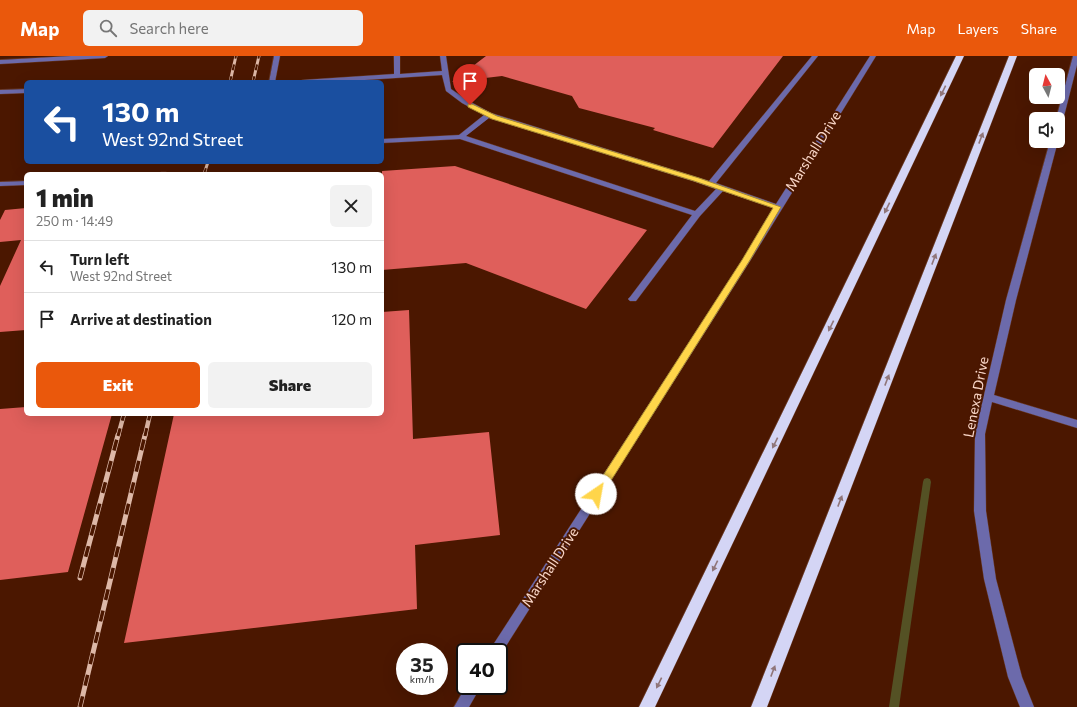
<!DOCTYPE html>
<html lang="en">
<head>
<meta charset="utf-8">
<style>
  :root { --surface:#fff; --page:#f2f2f2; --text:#222; --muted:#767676; --line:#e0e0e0; --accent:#ea580c }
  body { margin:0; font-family:Commissioner,sans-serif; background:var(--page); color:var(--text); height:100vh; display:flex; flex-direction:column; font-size:15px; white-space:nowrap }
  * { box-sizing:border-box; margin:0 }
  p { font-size:13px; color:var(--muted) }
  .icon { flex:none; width:22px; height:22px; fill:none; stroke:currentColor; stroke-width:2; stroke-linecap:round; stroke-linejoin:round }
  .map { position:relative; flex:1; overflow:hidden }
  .details { position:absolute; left:24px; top:116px; width:360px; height:244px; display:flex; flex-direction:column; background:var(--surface); border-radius:6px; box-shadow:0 4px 16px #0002 }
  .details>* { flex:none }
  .banner { position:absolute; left:24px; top:24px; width:360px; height:84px; border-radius:6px; box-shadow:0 4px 16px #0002; background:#1a4fa0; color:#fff; overflow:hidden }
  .needle { width:26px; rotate:353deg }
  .controls { position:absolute; left:1029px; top:12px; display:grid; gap:8px }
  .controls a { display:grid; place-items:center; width:36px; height:36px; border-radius:6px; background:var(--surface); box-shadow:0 4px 16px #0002; font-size:20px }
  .speed { position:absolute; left:396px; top:587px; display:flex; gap:8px; font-size:20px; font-weight:700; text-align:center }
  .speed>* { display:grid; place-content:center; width:52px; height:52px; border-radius:50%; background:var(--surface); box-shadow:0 4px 16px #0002; line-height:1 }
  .speed small { font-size:10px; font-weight:400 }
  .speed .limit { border:2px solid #111; border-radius:6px; background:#fff; color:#111 }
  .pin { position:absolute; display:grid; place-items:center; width:34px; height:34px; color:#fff; margin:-41px -17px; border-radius:50% 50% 50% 0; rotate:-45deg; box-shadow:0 0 4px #0007 }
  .pin .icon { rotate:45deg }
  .me { position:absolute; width:44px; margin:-22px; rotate:33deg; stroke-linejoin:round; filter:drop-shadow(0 0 3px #0008) }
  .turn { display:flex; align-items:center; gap:14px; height:84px; padding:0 12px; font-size:18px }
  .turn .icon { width:52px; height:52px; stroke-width:2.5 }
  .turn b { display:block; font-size:28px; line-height:34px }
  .round { display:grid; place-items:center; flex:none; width:42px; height:42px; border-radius:6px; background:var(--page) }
  .headline { display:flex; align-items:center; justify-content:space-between; height:68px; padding:0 12px }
  h1 { font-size:24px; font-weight:800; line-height:30px }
  .cta { display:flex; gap:8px; margin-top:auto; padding:8px 12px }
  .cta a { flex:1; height:46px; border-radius:6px; background:var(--accent); color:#fff; font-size:16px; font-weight:800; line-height:46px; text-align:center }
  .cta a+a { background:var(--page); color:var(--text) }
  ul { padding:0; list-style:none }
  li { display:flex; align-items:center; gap:12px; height:52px; padding:0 12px; border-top:1px solid var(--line) }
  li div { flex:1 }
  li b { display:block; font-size:15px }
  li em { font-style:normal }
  header { display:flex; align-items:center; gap:24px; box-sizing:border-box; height:56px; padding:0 20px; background:var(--accent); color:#fff }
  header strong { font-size:19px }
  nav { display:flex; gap:22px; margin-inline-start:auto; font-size:14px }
  .search { width:280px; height:36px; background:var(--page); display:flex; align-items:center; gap:10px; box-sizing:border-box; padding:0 14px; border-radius:6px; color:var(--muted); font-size:15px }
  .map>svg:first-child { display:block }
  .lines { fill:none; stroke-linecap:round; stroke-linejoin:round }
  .stream { fill:#545124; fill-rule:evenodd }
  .building { fill:#df5f5b }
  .minor-casing { stroke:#673620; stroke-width:1 }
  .highway-casing { stroke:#673620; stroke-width:1 }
  .minor { fill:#6c6aab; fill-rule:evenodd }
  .highway { fill:#d4d5f5; fill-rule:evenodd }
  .rail-far2-casing { stroke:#ddb8a7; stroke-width:3 }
  .rail-far1-casing { stroke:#ddb8a7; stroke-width:4.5 }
  .rail-casing { stroke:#ddb8a7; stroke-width:5 }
  .rail-far2 { stroke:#4b1700; stroke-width:2; stroke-dasharray:6; stroke-linecap:butt }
  .rail-far1 { stroke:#4b1700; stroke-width:3; stroke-dasharray:8; stroke-linecap:butt }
  .rail { stroke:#4b1700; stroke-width:3.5; stroke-dasharray:11; stroke-linecap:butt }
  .oneway { fill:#90767a }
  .route { fill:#ffd54a; stroke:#a68a30 }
  .labels { text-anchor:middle; stroke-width:4; stroke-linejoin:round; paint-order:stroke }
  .street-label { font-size:14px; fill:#fad7c8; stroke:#4b1700 }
</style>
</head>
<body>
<header>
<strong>Map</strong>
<div class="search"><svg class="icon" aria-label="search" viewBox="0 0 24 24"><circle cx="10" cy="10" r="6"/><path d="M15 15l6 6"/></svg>Search here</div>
<nav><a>Map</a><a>Layers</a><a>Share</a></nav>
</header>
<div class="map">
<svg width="1077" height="651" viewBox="0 0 1077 651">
  <rect width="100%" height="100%" fill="#4b1700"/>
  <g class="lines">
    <path class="stream" d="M 927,422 L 930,423 L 931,426 L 899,651 L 889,651 L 923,426 L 924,423 Z"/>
  </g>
  <path class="building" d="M 486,0 L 783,0 L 713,92 L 653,74 L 655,72 L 579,52 L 572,40 L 502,20 L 452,26 Z
    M 455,110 L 647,174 L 586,253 L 466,207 L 382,214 L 382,115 Z
    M 26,152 L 26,274 L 0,276 L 0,230 L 21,184 L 0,186 L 0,164 L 5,154 Z
    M 409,254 L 413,383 L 489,376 L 500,479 L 415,489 L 417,553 L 124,587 L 174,358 L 382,358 L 382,256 Z
    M 26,351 L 26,358 L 112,358 L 68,516 L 0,524 L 0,353 Z"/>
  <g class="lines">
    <defs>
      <path id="minor" d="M 71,0 L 108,0 L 105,2 L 0,8 L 0,4 Z
        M 274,0 L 280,0 L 275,26 L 269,26 Z
        M 394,0 L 400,0 L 400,18 L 442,15 L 440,0 L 446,0 L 451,33 L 467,44 L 491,57 L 709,125 L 812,0 L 818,0 L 716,127 L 776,148 L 870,0 L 876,0 L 750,205 L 499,601 L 499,596 L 490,596 L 491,592 L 742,205 L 773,152 L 723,135 L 700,160 L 636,245 L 630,245 L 628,243 L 630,241 L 692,159 L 460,83 L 382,87 L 382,83 L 459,79 L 484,59 L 462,47 L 446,35 L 442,19 L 334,26 L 299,26 L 302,24 L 394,18 ZM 489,62 L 693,125 L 716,133 L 695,155 L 466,80 Z
        M 1073,0 L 1077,0 L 1077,9 L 1062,68 L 1058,70 L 1058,63 L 1056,63 Z
        M 26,33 L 26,37 L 0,38 L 0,34 Z
        M 1050,85 L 1058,85 L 1016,244 L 994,339 L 1077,364 L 1077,372 L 992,346 L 985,378 L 986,455 L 996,523 L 1022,621 L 1034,651 L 1020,651 L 1008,621 L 984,523 L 974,455 L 975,378 L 1006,244 Z
        M 161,116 L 166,116 L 170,118 L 160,118 Z
        M 26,125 L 26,129 L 0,130 L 0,126 Z
        M 466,630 L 481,630 L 469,651 L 454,651 Z"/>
      <path id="highway" d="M 956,0 L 964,0 L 655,651 L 639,651 Z
        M 1009,0 L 1017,0 L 767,651 L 751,651 Z"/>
    </defs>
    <use href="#minor" class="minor-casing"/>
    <use href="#highway" class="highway-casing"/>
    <use href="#minor" class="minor"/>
    <use href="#highway" class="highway"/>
    <defs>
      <path id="rail-far2" d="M 230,26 L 236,0
        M 253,26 L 259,0
        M 204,118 L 208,106"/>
      <path id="rail-far1" d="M 118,380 L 124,358
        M 145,380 L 150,358"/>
      <path id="rail" d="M 80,522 L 118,379
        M 80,651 L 145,379"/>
    </defs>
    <use href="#rail-far2" class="rail-far2-casing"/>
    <use href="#rail-far1" class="rail-far1-casing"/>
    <use href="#rail" class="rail-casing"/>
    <use href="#rail-far2" class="rail-far2"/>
    <use href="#rail-far1" class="rail-far1"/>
    <use href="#rail" class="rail"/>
  </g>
  <defs><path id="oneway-solid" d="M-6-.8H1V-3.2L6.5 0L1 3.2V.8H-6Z"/></defs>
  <g class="oneway">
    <use href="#oneway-solid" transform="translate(943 35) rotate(116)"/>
    <use href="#oneway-solid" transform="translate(981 82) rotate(-69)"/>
    <use href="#oneway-solid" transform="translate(887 152) rotate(116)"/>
    <use href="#oneway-solid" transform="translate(934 203) rotate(-69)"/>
    <use href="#oneway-solid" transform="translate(831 270) rotate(116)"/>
    <use href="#oneway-solid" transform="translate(887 324) rotate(-69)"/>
    <use href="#oneway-solid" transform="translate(775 387) rotate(116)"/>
    <use href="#oneway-solid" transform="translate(840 445) rotate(-69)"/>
    <use href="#oneway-solid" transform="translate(715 510) rotate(116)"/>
    <use href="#oneway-solid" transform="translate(773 615) rotate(-69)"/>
    <use href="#oneway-solid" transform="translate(659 627) rotate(116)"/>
  </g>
  <path class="route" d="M 468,48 L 472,48 L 497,60 L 699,122 L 781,151 L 750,204 L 600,442 L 593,442 L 591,438 L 593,435 L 742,204 L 773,152 L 694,125 L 492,63 L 468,51 Z"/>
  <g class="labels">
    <g class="street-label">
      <text transform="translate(813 95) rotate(-58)" y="5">Marshall Drive</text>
      <text transform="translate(976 341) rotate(-79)" y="5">Lenexa Drive</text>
      <text transform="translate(550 511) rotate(-57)" y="5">Marshall Drive</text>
    </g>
  </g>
</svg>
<div class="controls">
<a><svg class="needle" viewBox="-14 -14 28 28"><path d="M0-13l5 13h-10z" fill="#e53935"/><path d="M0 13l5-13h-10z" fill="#767676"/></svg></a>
<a><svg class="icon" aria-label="sound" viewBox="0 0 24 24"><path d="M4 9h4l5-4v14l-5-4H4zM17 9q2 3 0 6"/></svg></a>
</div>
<div class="speed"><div>35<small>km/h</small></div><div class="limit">40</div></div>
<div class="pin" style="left:470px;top:49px;background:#d93025"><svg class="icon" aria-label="arrive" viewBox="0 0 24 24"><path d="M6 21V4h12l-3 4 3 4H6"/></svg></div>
<svg class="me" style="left:596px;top:438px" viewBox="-20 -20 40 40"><circle r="19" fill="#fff"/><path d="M0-13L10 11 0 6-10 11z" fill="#ffd54a"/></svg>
<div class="banner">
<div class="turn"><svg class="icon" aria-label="left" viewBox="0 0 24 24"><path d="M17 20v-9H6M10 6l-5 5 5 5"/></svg><div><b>130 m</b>West 92nd Street</div></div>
</div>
<section class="details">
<div class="headline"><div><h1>1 min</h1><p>250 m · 14:49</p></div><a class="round"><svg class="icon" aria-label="close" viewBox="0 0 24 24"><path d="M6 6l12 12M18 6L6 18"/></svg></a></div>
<ul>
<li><svg class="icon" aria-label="left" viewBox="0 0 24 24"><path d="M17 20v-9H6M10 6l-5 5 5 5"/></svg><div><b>Turn left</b><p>West 92nd Street</p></div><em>130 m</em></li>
<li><svg class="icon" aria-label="arrive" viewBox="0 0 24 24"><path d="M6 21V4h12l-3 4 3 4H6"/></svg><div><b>Arrive at destination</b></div><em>120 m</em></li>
</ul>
<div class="cta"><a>Exit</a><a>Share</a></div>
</section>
</div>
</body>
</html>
